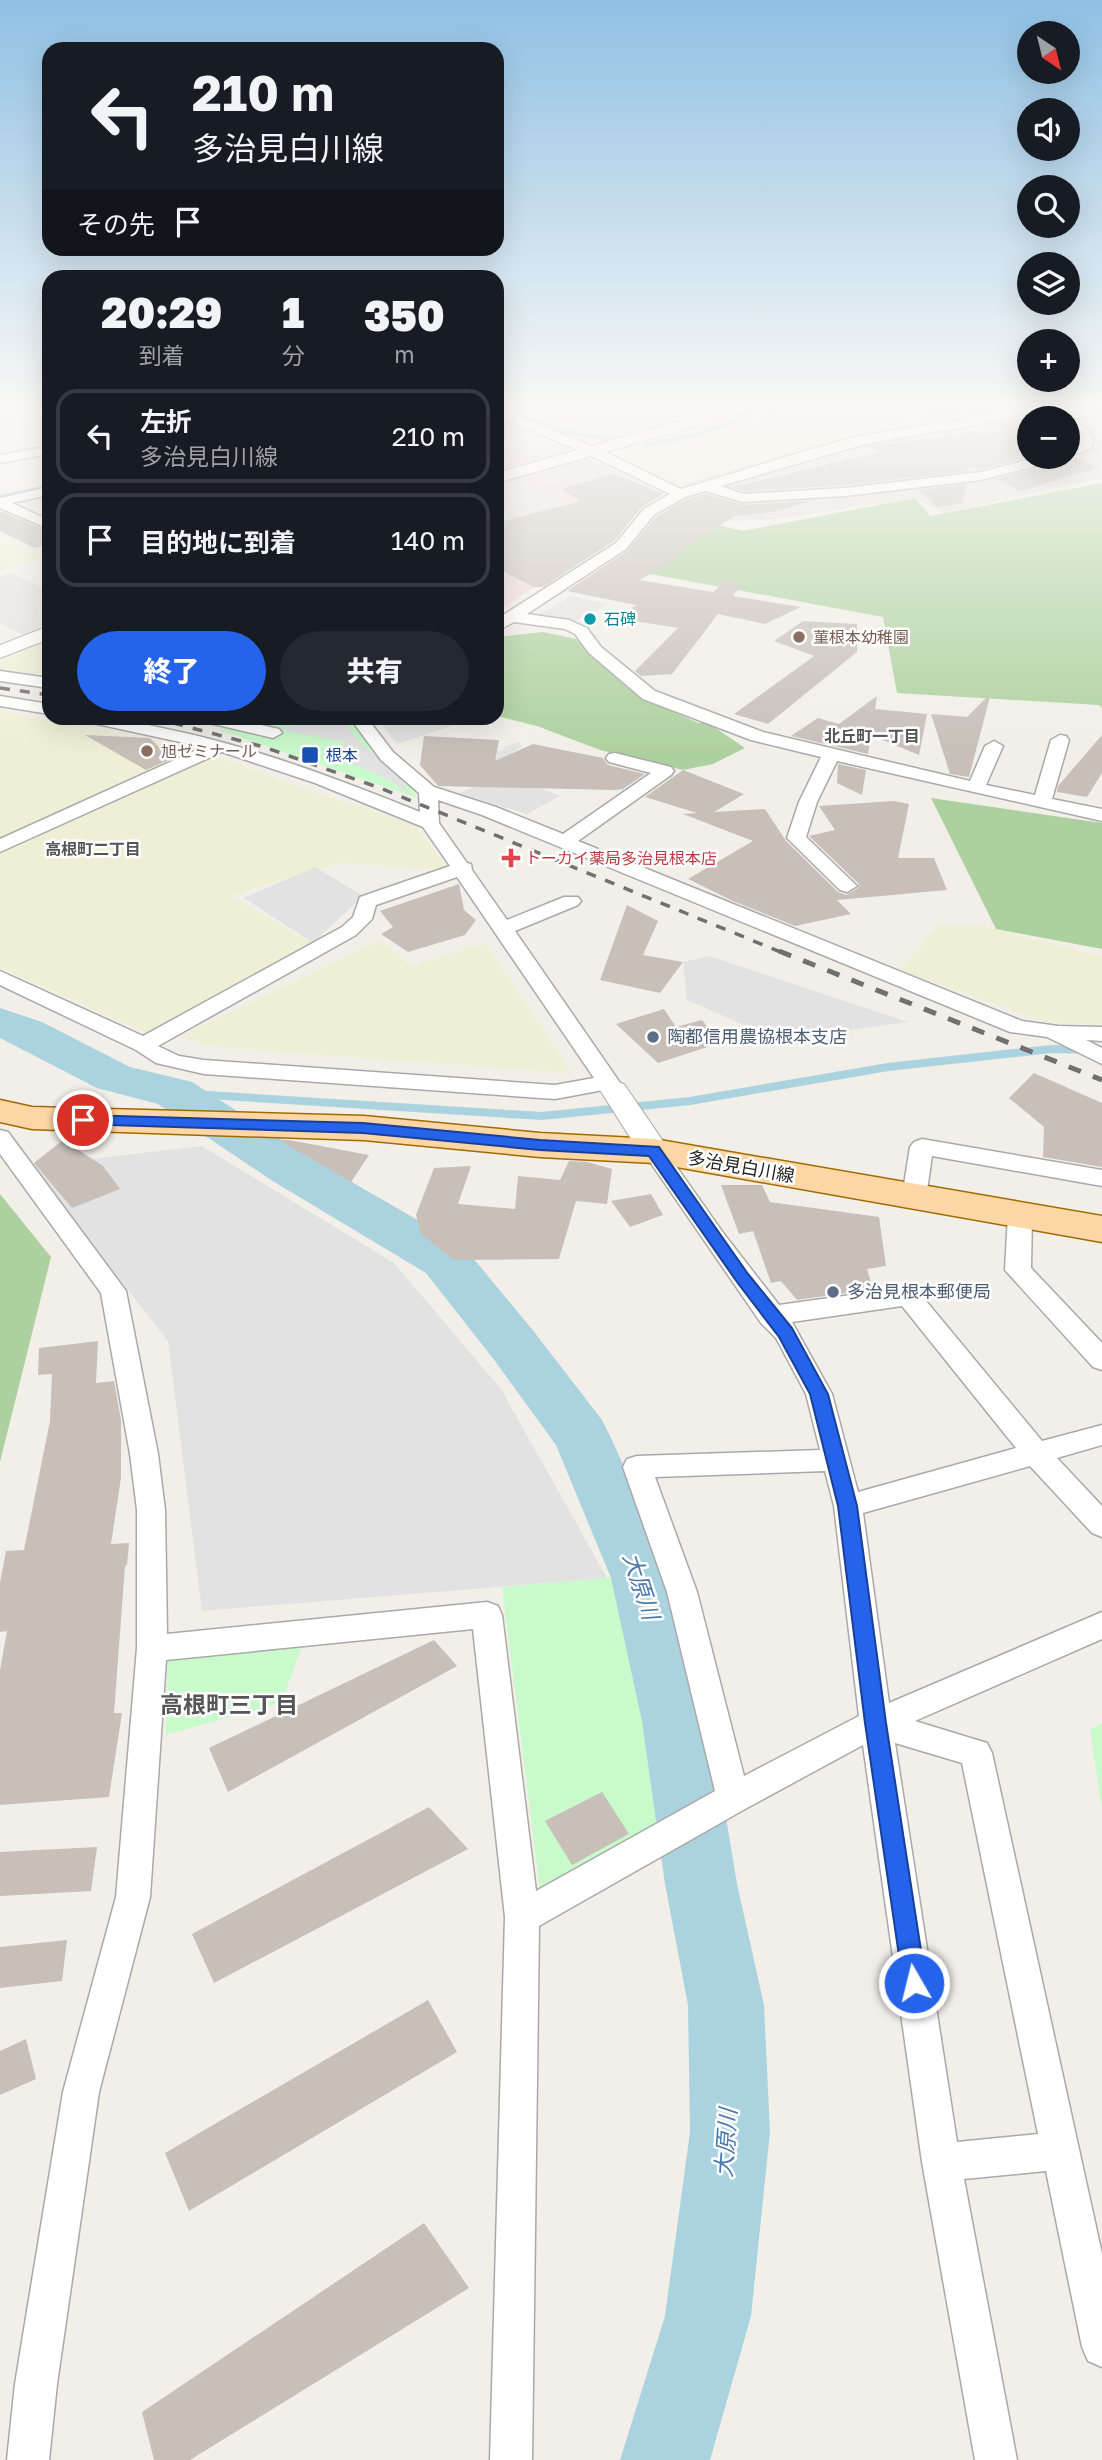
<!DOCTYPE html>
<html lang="ja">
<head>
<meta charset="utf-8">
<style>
  :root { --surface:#171b24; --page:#242831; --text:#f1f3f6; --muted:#9ea1a6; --line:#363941; --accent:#2563eb }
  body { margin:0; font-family:"Golos Text","Noto Sans JP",sans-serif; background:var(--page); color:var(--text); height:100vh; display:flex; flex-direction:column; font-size:26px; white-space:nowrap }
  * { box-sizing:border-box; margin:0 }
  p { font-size:23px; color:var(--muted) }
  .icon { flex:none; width:38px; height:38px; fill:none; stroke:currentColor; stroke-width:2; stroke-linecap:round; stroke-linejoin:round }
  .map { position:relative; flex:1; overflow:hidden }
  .panel { position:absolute; left:42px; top:270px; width:462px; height:455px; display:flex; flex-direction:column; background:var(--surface); border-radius:21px; box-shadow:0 7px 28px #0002 }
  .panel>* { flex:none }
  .hud { position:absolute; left:42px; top:42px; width:462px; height:214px; border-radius:21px; box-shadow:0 7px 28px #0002; background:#171b24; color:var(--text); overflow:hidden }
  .needle { width:46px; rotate:145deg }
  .tools { position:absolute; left:1017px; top:21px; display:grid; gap:14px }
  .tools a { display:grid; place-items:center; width:63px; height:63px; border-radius:50%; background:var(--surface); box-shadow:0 7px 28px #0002; font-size:35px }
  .pin { position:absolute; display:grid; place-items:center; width:60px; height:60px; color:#fff; margin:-30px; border:4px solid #fff; border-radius:50%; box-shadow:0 2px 7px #0007 }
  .me { position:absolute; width:77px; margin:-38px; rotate:352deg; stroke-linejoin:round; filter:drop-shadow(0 0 5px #0008) }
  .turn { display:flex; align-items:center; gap:24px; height:147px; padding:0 35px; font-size:32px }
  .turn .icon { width:91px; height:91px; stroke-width:2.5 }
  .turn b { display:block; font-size:49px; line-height:60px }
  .then { display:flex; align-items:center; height:66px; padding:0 35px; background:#0003; gap:14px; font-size:26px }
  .eta { display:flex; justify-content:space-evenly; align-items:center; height:119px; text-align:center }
  .eta b { font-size:42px; font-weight:800; line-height:49px }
  .button { display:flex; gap:14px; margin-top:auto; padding:14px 35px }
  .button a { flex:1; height:80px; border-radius:42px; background:var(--accent); color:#fff; font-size:28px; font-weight:800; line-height:80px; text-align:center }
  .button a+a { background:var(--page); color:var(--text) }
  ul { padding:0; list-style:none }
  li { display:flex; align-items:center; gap:21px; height:94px; margin:0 14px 10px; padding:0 21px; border:4px solid var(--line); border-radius:21px }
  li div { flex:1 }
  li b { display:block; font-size:26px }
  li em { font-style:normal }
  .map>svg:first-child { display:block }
  .residential { fill:#e0dfdf; fill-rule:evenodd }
  .commercial { fill:#f2dad9 }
  .farmland { fill:#eef0d5 }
  .forest { fill:#add19e }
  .park { fill:#c8facc }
  .parking { fill:#e2e2e2 }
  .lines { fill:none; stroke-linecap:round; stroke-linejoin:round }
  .stream-far1 { stroke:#aad3df; stroke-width:5 }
  .stream { stroke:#aad3df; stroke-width:8 }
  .river { fill:#aad3df; fill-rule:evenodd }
  .building { fill:#c7bfb8 }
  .minor-casing { stroke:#a9a9a9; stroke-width:3 }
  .tertiary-casing { stroke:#a9a9a9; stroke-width:2 }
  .primary-casing { stroke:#a06b00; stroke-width:3 }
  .minor { fill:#fff; fill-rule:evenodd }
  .tertiary { fill:#fff; fill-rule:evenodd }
  .primary { fill:#fcd6a4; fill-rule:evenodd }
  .rail-far1 { stroke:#707070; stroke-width:3.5; stroke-dasharray:10 10; stroke-linecap:butt }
  .rail { stroke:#707070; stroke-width:5; stroke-dasharray:13 13; stroke-linecap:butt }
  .route { fill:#2563eb; stroke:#184099; stroke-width:2 }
  .culture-dot { fill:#0f9aa8; stroke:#fff; stroke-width:2.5 }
  .education-dot { fill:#8d6e63; stroke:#fff; stroke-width:2.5 }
  .transit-dot { fill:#1a4fb4; stroke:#fff; stroke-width:2.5 }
  .health-dot { fill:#e0444e; stroke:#fff; stroke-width:2.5 }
  .service-dot { fill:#5c6f8a; stroke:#fff; stroke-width:2.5 }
  .labels { text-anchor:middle; stroke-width:5; stroke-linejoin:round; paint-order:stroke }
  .far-culture-label { font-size:16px; fill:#0d838f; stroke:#fff; text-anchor:start }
  .far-education-label { font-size:16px; fill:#785e54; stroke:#fff; text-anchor:start }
  .far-neighbourhood-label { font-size:16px; font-weight:bold; fill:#555; stroke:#fff }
  .far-transit-label { font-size:16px; fill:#164399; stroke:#fff; text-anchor:start }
  .far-health-label { font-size:16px; fill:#be3a42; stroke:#fff; text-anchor:start }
  .service-label { font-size:18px; fill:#4e5e75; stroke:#fff; text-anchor:start }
  .street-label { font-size:18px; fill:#222; stroke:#fff }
  .near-water-label { font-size:23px; font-style:italic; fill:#4a7aab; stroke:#fff }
  .near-neighbourhood-label { font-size:23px; font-weight:bold; fill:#555; stroke:#fff }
</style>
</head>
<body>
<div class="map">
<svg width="1102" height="2460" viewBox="0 0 1102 2460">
  <rect width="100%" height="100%" fill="#f2efe9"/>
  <path class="residential" d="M 940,408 L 1102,408 L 1102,425 L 1094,428 L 1102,439 L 1102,478 L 944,513 L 914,498 L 777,519 L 704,522 L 683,482 L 912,421 ZM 1029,418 L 1068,418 L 1068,457 L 1029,457 Z"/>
  <path class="commercial" d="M 497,417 L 663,493 L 636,507 L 619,531 L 497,612 Z"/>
  <path class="farmland" d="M 521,408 L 716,408 L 622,435 Z
    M 851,408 L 905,408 L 926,415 L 672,487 L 626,460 Z
    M 0,537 L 31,551 L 49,545 L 49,555 L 0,571 Z
    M 49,642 L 49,681 L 0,671 L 0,661 Z
    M 0,711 L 205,752 L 310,791 L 414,824 L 449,870 L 340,863 L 230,896 L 313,943 L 146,1033 L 0,967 Z
    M 978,925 L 1102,957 L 1102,1025 L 1048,1023 L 900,970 L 938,926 Z
    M 380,940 L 412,966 L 485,943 L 571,1073 L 217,1047 L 179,1037 Z"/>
  <path class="forest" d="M 1102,483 L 1102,708 L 1099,705 L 897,693 L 883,617 L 624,569 L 682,517 L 743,531 L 915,498 L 930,516 Z
    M 543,632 L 576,639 L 623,684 L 645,699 L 698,723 L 708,723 L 745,748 L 713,764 L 683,770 L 600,750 L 537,726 L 497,716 L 497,637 Z
    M 931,798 L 1102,823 L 1102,949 L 996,929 Z
    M 0,1194 L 51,1257 L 0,1462 Z"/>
  <path class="park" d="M 258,718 L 348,718 L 410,785 L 417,798 L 219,730 L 237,722 Z
    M 617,1577 L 671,1818 L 540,1890 L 502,1587 Z
    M 304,1641 L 281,1703 L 166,1735 L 168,1655 Z
    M 1102,1723 L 1102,1810 L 1090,1730 Z"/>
  <path class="parking" d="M 601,461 L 609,471 L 558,485 L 537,477 Z
    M 524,484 L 566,501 L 497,519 L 497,493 Z
    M 11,573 L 49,591 L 49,624 L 23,635 L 0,623 L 0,577 Z
    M 571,596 L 608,604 L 573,622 L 538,615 Z
    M 322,718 L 340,718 L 362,744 L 400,778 L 411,795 L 389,780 L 333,755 L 346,742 L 277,729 Z
    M 377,718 L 456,718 L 460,723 L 397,744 Z
    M 520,742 L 521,747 L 512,753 L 517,779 L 560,796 L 527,814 L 459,793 L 477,786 L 471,757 L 503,750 L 505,746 Z
    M 315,867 L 363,896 L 313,943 L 244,898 Z
    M 709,956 L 908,1022 L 779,1040 L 687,1000 L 683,962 Z
    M 202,1146 L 394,1263 L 501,1389 L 607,1578 L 202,1611 L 168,1341 L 31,1166 Z"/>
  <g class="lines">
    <path class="stream-far1" d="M 505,408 L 557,430 L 616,440
      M 647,445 L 690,436 L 779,408
      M 0,497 L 49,487"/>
    <path class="stream" d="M 175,1093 L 542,1116 L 690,1101 L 888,1067 L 1051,1049 L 1102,1050"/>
    <path class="river" d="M 0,1008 L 42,1022 L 130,1067 L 192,1082 L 307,1156 L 464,1247 L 535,1333 L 602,1420 L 610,1436 L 675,1578 L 710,1721 L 737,1884 L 764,2005 L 770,2132 L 751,2316 L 710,2460 L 620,2460 L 665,2316 L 690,2132 L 688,2005 L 665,1884 L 642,1721 L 611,1578 L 556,1445 L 495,1361 L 426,1273 L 271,1180 L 158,1104 L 97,1088 L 0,1038 Z"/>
  </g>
  <path class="building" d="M 946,408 L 1001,408 L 964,417 Z
    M 1055,408 L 1102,408 L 1102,414 L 1079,421 L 1066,417 Z
    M 1030,412 L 1043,418 L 1029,418 L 1029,457 L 981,469 L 969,466 L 968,471 L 845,485 L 743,491 L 732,487 L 880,452 L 870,446 L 992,430 L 983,426 Z
    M 1064,457 L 1069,459 L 1075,457 L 1097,468 L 1020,491 L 996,479 L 1060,463 Z
    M 613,474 L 664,494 L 642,507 L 614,541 L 543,587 L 534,587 L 497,568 L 497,523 L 580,501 L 561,489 Z
    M 966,484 L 963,503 L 937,507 L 918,490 Z
    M 706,494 L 742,505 L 812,501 L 771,512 L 734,516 L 673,557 L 678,558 L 639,580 L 713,592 L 728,577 L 740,587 L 733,596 L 801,607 L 765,624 L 718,614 L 672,674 L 641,676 L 635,671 L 678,628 L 616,618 L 636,605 L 567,591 L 627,551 L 656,517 L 686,499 Z
    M 0,511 L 49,531 L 49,543 L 35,548 L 0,531 Z
    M 803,621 L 857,624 L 857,652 L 768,724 L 734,714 L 814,656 L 774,641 Z
    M 991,693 L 969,777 L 950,774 L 931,714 L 967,717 Z
    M 877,696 L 875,709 L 927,714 L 919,755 L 871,735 L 868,754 L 791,736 L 818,718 L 839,724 Z
    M 85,735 L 150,738 L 171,759 L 146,770 Z
    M 1102,735 L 1102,773 L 1087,797 L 1057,792 L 1058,786 Z
    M 424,736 L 499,740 L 495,761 L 533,744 L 603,758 L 608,765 L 645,774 L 623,789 L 614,790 L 438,786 L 420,765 Z
    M 838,764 L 866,770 L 862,795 L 837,783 Z
    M 683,770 L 744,794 L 714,812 L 765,809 L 786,841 L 838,892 L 846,895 L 858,888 L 859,884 L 809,836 L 835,830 L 819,806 L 894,801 L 909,804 L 898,858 L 934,858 L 947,890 L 837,900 L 851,914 L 795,926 L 733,901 L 688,879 L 753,841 L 683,814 L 697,813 L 645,797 Z
    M 459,884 L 464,910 L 476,920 L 465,935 L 408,952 L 381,934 L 393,927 L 380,911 Z
    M 627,905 L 658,921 L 643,955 L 683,962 L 660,993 L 600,980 Z
    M 664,1009 L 676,1027 L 702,1020 L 720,1043 L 658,1063 L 616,1024 Z
    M 1034,1073 L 1102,1103 L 1102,1167 L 1043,1157 L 1044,1127 L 1009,1098 Z
    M 63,1140 L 103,1166 L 120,1189 L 72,1208 L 34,1163 Z
    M 283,1140 L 289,1140 L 369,1155 L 351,1182 L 282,1142 Z
    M 569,1161 L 587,1162 L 612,1169 L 607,1204 L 576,1201 L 559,1259 L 454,1260 L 421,1234 L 416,1215 L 434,1168 L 471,1166 L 458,1204 L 515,1209 L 518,1176 L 560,1180 Z
    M 721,1185 L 762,1185 L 770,1202 L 879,1217 L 886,1266 L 867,1269 L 873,1289 L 797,1300 L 781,1281 L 771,1283 L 753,1231 L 739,1234 Z
    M 651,1194 L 663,1215 L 630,1227 L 611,1201 Z
    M 98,1341 L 96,1383 L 114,1381 L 121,1420 L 121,1478 L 111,1544 L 129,1543 L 127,1565 L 125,1566 L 114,1713 L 122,1713 L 109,1797 L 0,1805 L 0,1670 L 7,1631 L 0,1632 L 0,1583 L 6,1551 L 24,1550 L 50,1421 L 52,1374 L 38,1375 L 39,1348 Z
    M 434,1640 L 457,1666 L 228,1792 L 209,1748 Z
    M 602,1792 L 629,1834 L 572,1865 L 545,1821 Z
    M 429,1807 L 468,1849 L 214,1983 L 192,1934 Z
    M 97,1847 L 91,1891 L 0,1896 L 0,1852 Z
    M 67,1940 L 62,1981 L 0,1988 L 0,1947 Z
    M 428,2000 L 457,2052 L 189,2211 L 165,2153 Z
    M 26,2039 L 36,2079 L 0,2095 L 0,2051 Z
    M 424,2223 L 469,2288 L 190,2460 L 154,2460 L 142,2412 Z"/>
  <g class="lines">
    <defs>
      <path id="minor" d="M 497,408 L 597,448 L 681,489 C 741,472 801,450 861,436 C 896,429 932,425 967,419 C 993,414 1044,395 1064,418 L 1048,418 L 1030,409 L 976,425 L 865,444 L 721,486 L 743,494 L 845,488 L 981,472 L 1039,457 L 1061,457 L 1059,460 L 981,480 L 845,496 L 742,502 L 706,491 L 685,497 L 654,515 L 626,549 L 527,614 L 569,620 L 587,628 L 601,647 L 655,691 L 763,732 L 970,781 L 985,746 L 994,741 L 1003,746 L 986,785 L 1035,795 L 1051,740 L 1060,735 L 1066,736 L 1069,740 L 1052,799 L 1102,809 L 1102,821 L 837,761 L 817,802 L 806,837 L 857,886 L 847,892 L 840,890 L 787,838 L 799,802 L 821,757 L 751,740 L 643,699 L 589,653 L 575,634 L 565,629 L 514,622 L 497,631 L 497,619 L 616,543 L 644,509 L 670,494 L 587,454 L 497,416 Z
        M 1068,419 L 1086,428 L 1093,441 L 1091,448 L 1068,457 L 1068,448 L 1080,441 L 1077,434 L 1068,428 Z
        M 39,448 L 46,452 L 44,455 L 0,463 L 0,455 Z
        M 49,487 L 49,495 L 12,503 L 49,520 L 49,529 L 0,508 L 0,498 Z
        M 0,671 L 49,678 L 49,688 L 0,681 Z
        M 0,696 L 49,704 L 49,714 L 0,706 Z
        M 86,718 C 117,718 145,724 176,731 C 260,749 340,780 420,812 L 419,793 L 381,760 L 350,718 L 367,718 L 393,752 L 434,787 L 496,807 L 563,834 L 651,773 L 609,762 L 606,758 L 609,754 L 615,753 L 671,767 L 674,771 L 671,775 L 578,841 L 1022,1021 L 1058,1026 L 1102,1027 L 1102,1041 L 1086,1040 L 1102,1048 L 1102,1064 L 1047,1037 L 1010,1032 L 482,815 L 438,800 L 439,823 L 467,863 L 471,864 L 472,870 L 507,920 L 564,897 L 578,897 L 581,901 L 578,905 L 515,931 L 625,1090 L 622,1095 L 606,1095 L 603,1090 L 555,1099 L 204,1074 L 156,1063 L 136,1050 L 0,985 L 0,971 L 143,1036 L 342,927 L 353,917 L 360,897 L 450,866 L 423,827 L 315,783 L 222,752 L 0,852 L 0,839 L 203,747 L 88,722 ZM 457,877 L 594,1078 L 555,1085 L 204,1060 L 179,1056 L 158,1046 L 356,935 L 372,919 L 376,905 Z
        M 202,718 L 230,718 L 279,729 L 282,733 L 273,738 L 205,722 Z
        M 0,1130 L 8,1132 L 126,1291 L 158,1454 L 165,1510 L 167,1634 L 487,1602 L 498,1606 L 502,1615 L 536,1891 L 715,1791 L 667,1592 L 623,1467 L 627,1459 L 637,1456 L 820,1450 L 806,1394 L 776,1338 L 761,1323 L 646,1156 L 642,1151 L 646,1146 L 654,1143 L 662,1146 L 724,1234 L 779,1305 L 908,1287 L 917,1290 L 1042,1441 L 1102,1425 L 1102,1445 L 1057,1458 L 1102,1506 L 1102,1537 L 1092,1533 L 1030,1466 L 863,1513 L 889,1703 L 1102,1612 L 1102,1639 L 915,1721 L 987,1743 L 992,1753 L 1102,2254 L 1102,2367 L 1088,2361 L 1082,2347 L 1046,2171 L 964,2179 L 1017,2460 L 975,2460 L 922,2162 L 863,1745 L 745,1809 L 539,1926 L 532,2460 L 490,2460 L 505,1917 L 473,1629 L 166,1660 L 150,1897 L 99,2092 L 57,2384 L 49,2460 L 7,2460 L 15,2384 L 63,2092 L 116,1897 L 137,1648 L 137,1510 L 130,1454 L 101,1293 L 0,1154 ZM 902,1306 L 1016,1448 L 858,1492 L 832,1394 L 792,1322 ZM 825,1471 L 834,1506 L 859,1716 L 744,1776 L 697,1592 L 655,1477 ZM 895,1743 L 962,1763 L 1038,2134 L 957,2142 Z
        M 922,1139 L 1102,1170 L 1102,1186 L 932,1156 L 926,1197 L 922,1203 L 914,1205 L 906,1203 L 902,1197 L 910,1147 L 914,1142 Z
        M 1020,1207 L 1029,1209 L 1032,1215 L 1031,1268 L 1102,1343 L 1102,1370 L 1093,1367 L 1005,1270 L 1008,1215 L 1011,1209 Z"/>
      <path id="tertiary" d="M 725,408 L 752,408 L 750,411 L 497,483 L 497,473 Z
        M 49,626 L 49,639 L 0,658 L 0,645 Z
        M 614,1081 L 624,1084 L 665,1144 L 669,1151 L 665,1158 L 654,1161 L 643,1158 L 600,1090 L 604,1084 Z"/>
      <path id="primary" d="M 0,1100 L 32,1107 L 364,1116 L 540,1133 L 654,1139 L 1102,1216 L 1102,1242 L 654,1163 L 540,1157 L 364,1140 L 32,1129 L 0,1122 Z"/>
    </defs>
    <use href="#minor" class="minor-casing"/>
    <use href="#tertiary" class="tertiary-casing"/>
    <use href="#primary" class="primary-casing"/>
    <use href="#minor" class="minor"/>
    <use href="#tertiary" class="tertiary"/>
    <use href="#primary" class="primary"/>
    <path class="rail-far1" d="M 0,688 L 49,695
      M 154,718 L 264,747 L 380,788 L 783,953"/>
    <path class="rail" d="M 779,951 L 1102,1080"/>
  </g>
  <linearGradient id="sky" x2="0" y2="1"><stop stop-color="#8fc0e4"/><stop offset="0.54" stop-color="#f9f8f5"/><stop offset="1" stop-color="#f9f8f5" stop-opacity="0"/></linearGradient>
  <rect width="1102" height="753" fill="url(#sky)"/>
  <path class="route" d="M 83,1115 L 363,1123 L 540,1140 L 659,1147 L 748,1274 L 792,1328 L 828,1394 L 857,1506 L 886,1723 L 926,1983 L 923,1991 L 914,1994 L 906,1991 L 903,1983 L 865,1723 L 838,1506 L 810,1394 L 779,1337 L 737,1282 L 649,1156 L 540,1150 L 363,1133 L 78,1124 L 76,1120 L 78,1117 Z"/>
  <circle class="culture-dot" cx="590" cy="619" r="7"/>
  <g class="education-dot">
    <circle cx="799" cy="637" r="7"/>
    <circle cx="147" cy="751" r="7"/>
  </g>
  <rect class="transit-dot" x="301" y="746" width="18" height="18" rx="3.5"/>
  <path class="health-dot" d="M507.5 847.5h7v7h7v7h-7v7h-7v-7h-7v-7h7z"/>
  <g class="service-dot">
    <circle cx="653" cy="1037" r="7"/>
    <circle cx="833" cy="1292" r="7"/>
  </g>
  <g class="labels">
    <g class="far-culture-label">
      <text x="604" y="625">石碑</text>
    </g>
    <g class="far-education-label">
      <text x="813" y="643">菫根本幼稚園</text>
      <text x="161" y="757">旭ゼミナール</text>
    </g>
    <g class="far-neighbourhood-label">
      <text x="872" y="742">北丘町一丁目</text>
      <text x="93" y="855">高根町二丁目</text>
    </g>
    <g class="far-transit-label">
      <text x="326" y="761">根本</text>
    </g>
    <g class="far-health-label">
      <text x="525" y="864">トーカイ薬局多治見根本店</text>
    </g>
    <g class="service-label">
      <text x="667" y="1043">陶都信用農協根本支店</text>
      <text x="847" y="1298">多治見根本郵便局</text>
    </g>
    <g class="street-label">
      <text transform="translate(741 1167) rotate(10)" y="6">多治見白川線</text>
    </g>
    <g class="near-water-label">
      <text transform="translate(641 1586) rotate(72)" y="8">大原川</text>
      <text transform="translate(726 2143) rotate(-86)" y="8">大原川</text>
    </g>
    <g class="near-neighbourhood-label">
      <text x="229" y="1713">高根町三丁目</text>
    </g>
  </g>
</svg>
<div class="tools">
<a><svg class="needle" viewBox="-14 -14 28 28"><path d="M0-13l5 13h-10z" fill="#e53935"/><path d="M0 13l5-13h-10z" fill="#9ea1a6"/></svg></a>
<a><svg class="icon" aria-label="sound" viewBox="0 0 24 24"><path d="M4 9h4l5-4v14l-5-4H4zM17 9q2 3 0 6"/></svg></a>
<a><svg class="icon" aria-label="search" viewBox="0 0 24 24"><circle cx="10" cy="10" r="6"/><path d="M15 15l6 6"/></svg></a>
<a><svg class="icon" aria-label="layers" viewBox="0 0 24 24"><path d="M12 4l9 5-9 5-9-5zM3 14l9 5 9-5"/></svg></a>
<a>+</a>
<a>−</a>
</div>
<div class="pin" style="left:83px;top:1120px;background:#d93025"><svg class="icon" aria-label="arrive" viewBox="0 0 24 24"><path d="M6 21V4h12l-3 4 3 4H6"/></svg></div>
<svg class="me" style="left:914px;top:1983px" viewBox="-20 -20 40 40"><circle r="17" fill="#2563eb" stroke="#fff" stroke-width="3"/><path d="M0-11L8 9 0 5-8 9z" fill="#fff"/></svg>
<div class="hud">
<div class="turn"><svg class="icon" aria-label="left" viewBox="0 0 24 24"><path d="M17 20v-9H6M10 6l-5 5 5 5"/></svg><div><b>210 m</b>多治見白川線</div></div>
<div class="then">その先<svg class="icon" aria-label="arrive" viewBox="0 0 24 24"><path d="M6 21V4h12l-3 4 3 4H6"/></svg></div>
</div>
<section class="panel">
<div class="eta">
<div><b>20:29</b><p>到着</p></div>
<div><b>1</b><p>分</p></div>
<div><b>350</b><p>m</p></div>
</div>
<ul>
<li><svg class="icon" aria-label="left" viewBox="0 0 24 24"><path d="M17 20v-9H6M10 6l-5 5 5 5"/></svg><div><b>左折</b><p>多治見白川線</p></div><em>210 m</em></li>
<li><svg class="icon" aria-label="arrive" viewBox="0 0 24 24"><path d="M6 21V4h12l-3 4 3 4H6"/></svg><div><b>目的地に到着</b></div><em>140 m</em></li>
</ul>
<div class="button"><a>終了</a><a>共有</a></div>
</section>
</div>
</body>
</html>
